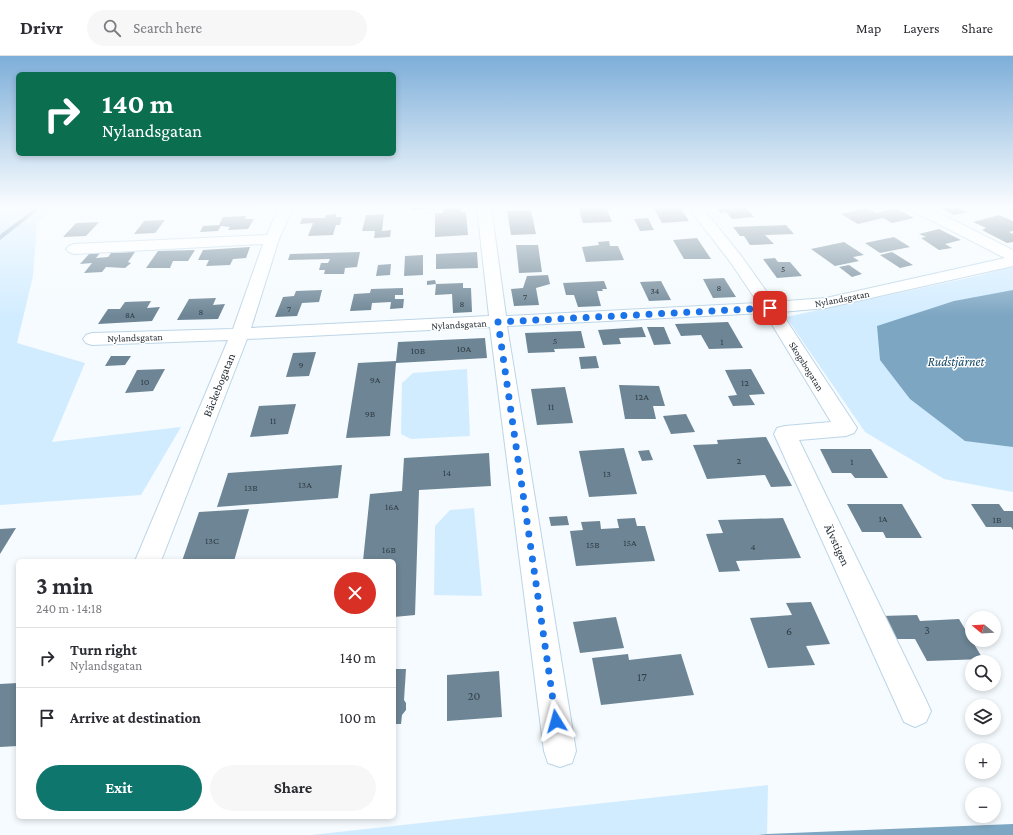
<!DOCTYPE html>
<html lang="en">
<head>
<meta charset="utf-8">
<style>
  :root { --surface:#fff; --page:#f7f7f7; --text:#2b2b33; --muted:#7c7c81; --line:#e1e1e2; --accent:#0f766e }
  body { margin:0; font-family:"Crimson Pro",serif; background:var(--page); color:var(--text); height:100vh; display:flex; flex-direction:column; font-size:15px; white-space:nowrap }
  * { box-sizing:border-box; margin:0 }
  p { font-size:13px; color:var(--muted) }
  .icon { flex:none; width:22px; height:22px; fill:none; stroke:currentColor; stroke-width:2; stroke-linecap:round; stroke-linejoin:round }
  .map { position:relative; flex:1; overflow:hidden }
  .sheet { position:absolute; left:16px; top:503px; width:380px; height:260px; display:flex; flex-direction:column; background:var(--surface); border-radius:6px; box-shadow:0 2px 6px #0003 }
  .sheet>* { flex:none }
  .banner { position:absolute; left:16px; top:16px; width:380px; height:84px; border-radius:6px; box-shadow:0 2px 6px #0003; background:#0b6e4f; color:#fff; overflow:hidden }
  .needle { width:26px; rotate:288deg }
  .tools { position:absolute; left:965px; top:555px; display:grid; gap:8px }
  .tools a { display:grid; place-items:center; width:36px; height:36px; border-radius:50%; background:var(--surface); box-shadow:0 2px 6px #0003; font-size:20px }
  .pin { position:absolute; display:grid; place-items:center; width:34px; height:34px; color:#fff; margin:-17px; border-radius:8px; box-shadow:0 2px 6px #0006 }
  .me { position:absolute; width:44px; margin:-22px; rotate:352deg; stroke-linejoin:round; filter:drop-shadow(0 0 3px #0008) }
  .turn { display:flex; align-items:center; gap:14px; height:84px; padding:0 20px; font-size:18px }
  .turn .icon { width:52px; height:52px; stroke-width:2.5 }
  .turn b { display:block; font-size:28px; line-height:34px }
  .round { display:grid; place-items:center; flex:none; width:42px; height:42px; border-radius:21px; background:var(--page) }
  .head { display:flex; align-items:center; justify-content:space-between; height:68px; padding:0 20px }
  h1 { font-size:24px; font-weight:700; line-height:30px }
  .primary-button { display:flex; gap:8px; margin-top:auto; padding:8px 20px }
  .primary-button a { flex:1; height:46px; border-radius:24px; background:var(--accent); color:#fff; font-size:16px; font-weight:700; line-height:46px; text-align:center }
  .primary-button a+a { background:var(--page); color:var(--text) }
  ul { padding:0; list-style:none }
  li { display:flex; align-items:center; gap:12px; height:60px; padding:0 20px; border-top:1px solid var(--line) }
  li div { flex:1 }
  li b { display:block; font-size:15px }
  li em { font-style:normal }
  header { display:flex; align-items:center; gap:24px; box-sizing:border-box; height:56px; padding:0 20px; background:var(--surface); border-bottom:1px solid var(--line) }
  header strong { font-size:19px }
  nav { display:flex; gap:22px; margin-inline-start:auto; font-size:14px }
  .search { width:280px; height:36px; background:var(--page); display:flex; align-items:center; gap:10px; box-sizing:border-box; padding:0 14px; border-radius:22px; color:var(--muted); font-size:15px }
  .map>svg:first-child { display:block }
  .green { fill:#d2ecff }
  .water { fill:#7da6c2 }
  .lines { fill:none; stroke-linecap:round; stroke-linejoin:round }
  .stream { fill:#7da6c2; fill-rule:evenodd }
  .building { fill:#6d8595 }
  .minor-casing { stroke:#bcd5e7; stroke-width:2 }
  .minor { fill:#fff; fill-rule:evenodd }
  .route { stroke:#1a73e8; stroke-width:7; stroke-dasharray:0 12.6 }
  .labels { text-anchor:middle; stroke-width:3; stroke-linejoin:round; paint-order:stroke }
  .far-number-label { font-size:9px; fill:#323f48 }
  .far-street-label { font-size:10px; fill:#1f282f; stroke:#fff }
  .number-label { font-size:10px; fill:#323f48 }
  .street-label { font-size:12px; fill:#1f282f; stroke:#fff }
  .near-number-label { font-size:12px; fill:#323f48 }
  .water-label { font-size:13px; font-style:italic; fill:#174a67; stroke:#fff }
</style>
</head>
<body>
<header>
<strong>Drivr</strong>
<div class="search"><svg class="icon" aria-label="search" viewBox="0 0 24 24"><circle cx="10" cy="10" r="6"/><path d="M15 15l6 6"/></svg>Search here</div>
<nav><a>Map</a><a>Layers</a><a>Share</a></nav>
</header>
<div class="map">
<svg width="1013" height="779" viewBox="0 0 1013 779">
  <rect width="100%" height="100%" fill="#f5fbfe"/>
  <path class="green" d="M 0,151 L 53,151 L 37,168 L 33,220 L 17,287 L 85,307 L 52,386 L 181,371 L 141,439 L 0,449 Z
    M 1013,210 L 1013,436 L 944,423 L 865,376 L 786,261 L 977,220 Z
    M 467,313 L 470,380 L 411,383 L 401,378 L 402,327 L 413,317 Z
    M 474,452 L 482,540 L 434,539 L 435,470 L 450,454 Z
    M 768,729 L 767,778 L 758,779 L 311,779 Z"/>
  <path class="water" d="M 1013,234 L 1013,391 L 965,385 L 910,343 L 880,304 L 877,270 L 954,245 Z
    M 1013,768 L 1013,779 L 758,779 L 767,778 Z"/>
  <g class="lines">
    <path class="stream" d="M 37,151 L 42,151 L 0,184 L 0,180 L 1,178 Z"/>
  </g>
  <path class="building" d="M 411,151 L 438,151 L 438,152 L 411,154 Z
    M 578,151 L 606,151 L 612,166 L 583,167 Z
    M 653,151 L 680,151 L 689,165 L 662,167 Z
    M 722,151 L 745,151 L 754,161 L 732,163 L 726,156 L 720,157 L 717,153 L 723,153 Z
    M 939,151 L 957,151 L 967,156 L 954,159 Z
    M 461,152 L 461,156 L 466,156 L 468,179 L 435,181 L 435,157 L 443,157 L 443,153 Z
    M 867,152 L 876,157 L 895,152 L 914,162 L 892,167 L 883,162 L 858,168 L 841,158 Z
    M 531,154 L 536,178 L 511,179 L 507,155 Z
    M 336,158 L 336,161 L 342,161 L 340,169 L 336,169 L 333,179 L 308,180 L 313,167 L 300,168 L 302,162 L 325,162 L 326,159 Z
    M 384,158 L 382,175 L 391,174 L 390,181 L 374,182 L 375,175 L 362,175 L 366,159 Z
    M 999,159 L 1013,165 L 1013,175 L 1009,176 L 1013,178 L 1013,186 L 1007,187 L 982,174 L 986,172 L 973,166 Z
    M 244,160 L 246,160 L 245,163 L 254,163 L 248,173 L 228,174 L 230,171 L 221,170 L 218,175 L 200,176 L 203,170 L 219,169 L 223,161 Z
    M 648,162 L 654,174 L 640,175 L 634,163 Z
    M 165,164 L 155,177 L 134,178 L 144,165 Z
    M 99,166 L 86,180 L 63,181 L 76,167 Z
    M 786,169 L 794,178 L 765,179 L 774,188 L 750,189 L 744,180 L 740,180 L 733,171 Z
    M 939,173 L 961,184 L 945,188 L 952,192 L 939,194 L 921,182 L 926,181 L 919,178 Z
    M 894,181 L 910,191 L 880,197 L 865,187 Z
    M 697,182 L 711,203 L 684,203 L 673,184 Z
    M 609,185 L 610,190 L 618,190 L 624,204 L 586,206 L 582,191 L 599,189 L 598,186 Z
    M 844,186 L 864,199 L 853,201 L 859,205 L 835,210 L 811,193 Z
    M 516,189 L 538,189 L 542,216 L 519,217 Z
    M 250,191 L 246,202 L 233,203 L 230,209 L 206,210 L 209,204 L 198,204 L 203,194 Z
    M 195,194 L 188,205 L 173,205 L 170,212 L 146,212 L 158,195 Z
    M 135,196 L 128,206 L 131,207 L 125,212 L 106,211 L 102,216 L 84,217 L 92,207 L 80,208 L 89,198 L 100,197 L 96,202 L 108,201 L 111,197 Z
    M 360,196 L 357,211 L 345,212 L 344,218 L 324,218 L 325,214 L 319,214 L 321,207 L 328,207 L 330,203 L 288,204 L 290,198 Z
    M 477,196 L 478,212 L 436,213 L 436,198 Z
    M 892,196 L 913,209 L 900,212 L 880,199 Z
    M 423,199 L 423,219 L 404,220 L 405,200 Z
    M 775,202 L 778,206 L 790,206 L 802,220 L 777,222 L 763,203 Z
    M 391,208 L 390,219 L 376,220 L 378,209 Z
    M 849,209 L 862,218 L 852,221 L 839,211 Z
    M 548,219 L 550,228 L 536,232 L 539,249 L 514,250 L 511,233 L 523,232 L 527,220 Z
    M 724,222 L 736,241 L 713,242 L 703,223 Z
    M 435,224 L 436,228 L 463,227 L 463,232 L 471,232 L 472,256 L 453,257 L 452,238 L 435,239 L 436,228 L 427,229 L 427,225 Z
    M 604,225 L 607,233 L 602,233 L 603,235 L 597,235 L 601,250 L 578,251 L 574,239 L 566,239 L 563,227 Z
    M 661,225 L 671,244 L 649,245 L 640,226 Z
    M 403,232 L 403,239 L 395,239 L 395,243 L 404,243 L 403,252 L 390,253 L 391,246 L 372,247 L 371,254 L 350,255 L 354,238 L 370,237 L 371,233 Z
    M 322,234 L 319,246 L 302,247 L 297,260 L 275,261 L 283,241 L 294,240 L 296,235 Z
    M 216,242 L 213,249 L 225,248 L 218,263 L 177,264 L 189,243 Z
    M 151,245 L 147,252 L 160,251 L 152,265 L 98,268 L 108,253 L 120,253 L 125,246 Z
    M 728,266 L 743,292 L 709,293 L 701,279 L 681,280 L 675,268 Z
    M 642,271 L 646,281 L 619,282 L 621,288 L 603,289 L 598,274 Z
    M 647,271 L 664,271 L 671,288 L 654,289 Z
    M 581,275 L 585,292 L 554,293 L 555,296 L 528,297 L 525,277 Z
    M 485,282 L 487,302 L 396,307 L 390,380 L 346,382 L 358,307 L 396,305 L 398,286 Z
    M 316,296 L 309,320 L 286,321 L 293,297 Z
    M 111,300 L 131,300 L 125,309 L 105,310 Z
    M 596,300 L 599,312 L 581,313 L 579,301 Z
    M 165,313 L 153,335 L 125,337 L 137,314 Z
    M 751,313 L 765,338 L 749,339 L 755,349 L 733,350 L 728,340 L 737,339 L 725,314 Z
    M 619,329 L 659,330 L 665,350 L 653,350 L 656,363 L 625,363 Z
    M 565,331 L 573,367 L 537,369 L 531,333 Z
    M 296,348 L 288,378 L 250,381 L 259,350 Z
    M 686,358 L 695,376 L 671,378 L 663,360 Z
    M 766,381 L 792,430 L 771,431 L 765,419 L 707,423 L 693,389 L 718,388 L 717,384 Z
    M 624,392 L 637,438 L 589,441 L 579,395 Z
    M 820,393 L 871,393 L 888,422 L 855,422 L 851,417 L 832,417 Z
    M 649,394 L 653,404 L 642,405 L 638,395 Z
    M 489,397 L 491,430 L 419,434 L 415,559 L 394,561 L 394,505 L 363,505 L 370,438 L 402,435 L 404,402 Z
    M 342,409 L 338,442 L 217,451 L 228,417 Z
    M 847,448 L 902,448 L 922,482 L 886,482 L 883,476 L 862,476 Z
    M 971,448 L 999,448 L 1004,455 L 1013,455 L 1013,474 L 1011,471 L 986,471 Z
    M 249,453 L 234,505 L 182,505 L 199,456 Z
    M 567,460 L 569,469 L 551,470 L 549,461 Z
    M 635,462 L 637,470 L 645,470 L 655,505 L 576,510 L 570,475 L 583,474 L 581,466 L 600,465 L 601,473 L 619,472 L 617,463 Z
    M 783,462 L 801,502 L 736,505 L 740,515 L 719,516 L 706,478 L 723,477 L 718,464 Z
    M 16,472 L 0,498 L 0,473 Z
    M 811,546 L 830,588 L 806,590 L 815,609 L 768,612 L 750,562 L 792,559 L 786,547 Z
    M 917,559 L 920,565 L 959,563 L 983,603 L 927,605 L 915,583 L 893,583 L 881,560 Z
    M 616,561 L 624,592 L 580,597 L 573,566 Z
    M 628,598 L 629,604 L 681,598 L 694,639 L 601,649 L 592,602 Z
    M 394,613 L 406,613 L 404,644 L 406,647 L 406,654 L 402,659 L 401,668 L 394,668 Z
    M 499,615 L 502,661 L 447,665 L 447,619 Z
    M 18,627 L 18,690 L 0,691 L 0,628 Z"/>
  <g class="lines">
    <defs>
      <path id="minor" d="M 279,151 L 293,151 L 279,183 L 251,272 L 489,260 L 477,151 L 491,151 L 506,260 L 758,247 L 731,207 L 688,151 L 702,151 L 742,201 L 774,246 L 826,242 L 1005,202 L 911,154 L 909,151 L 927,151 L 1013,194 L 1013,210 L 826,252 L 781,256 L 857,372 L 854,377 L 846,380 L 799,384 L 926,644 L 931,655 L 926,666 L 915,671 L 904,666 L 774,378 L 777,372 L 785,370 L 831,366 L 765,257 L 507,270 L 576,695 L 572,707 L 560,711 L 548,707 L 544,695 L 490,271 L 247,283 L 161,505 L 135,505 L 228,284 L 92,289 L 86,287 L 83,283 L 86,279 L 92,277 L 233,273 L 263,188 L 74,198 L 69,196 L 66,193 L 69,190 L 74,188 L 267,179 Z"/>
    </defs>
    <use href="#minor" class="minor-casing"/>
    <use href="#minor" class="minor"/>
  </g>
  <linearGradient id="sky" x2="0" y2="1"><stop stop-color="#7daed9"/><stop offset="0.58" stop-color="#fafdff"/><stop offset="1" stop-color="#fafdff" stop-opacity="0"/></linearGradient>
  <rect width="1013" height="260" fill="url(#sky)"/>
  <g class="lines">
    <path class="route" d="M 556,665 L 498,266 L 770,252"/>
  </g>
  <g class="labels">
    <g class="far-number-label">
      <text x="783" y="216">5</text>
      <text x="719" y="235">8</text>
      <text x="655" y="238">34</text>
      <text x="525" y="244">7</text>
      <text x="462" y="251">8</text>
      <text x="289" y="256">7</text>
      <text x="201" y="259">8</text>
      <text x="130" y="262">8A</text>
    </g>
    <g class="far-street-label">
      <text transform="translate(842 242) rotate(-11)" y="4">Nylandsgatan</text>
      <text transform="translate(459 268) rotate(-3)" y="4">Nylandsgatan</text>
      <text transform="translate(135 281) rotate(-2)" y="4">Nylandsgatan</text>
      <text transform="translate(807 310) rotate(58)" y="4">Skogsbogatan</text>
    </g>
    <g class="number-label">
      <text x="555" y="288">5</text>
      <text x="722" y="289">1</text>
      <text x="464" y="296">10A</text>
      <text x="418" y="298">10B</text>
      <text x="301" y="312">9</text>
      <text x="375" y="327">9A</text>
      <text x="145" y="329">10</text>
      <text x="745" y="330">12</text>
      <text x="642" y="344">12A</text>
      <text x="551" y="354">11</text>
      <text x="370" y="361">9B</text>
      <text x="273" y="368">11</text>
      <text x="739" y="408">2</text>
      <text x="852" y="409">1</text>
      <text x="447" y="420">14</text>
      <text x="607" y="421">13</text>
      <text x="305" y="432">13A</text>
      <text x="251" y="435">13B</text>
      <text x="392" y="454">16A</text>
      <text x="883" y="466">1A</text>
      <text x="997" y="467">1B</text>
      <text x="212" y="488">13C</text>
      <text x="630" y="490">15A</text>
      <text x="593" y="492">15B</text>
      <text x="753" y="494">4</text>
      <text x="389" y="497">16B</text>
    </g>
    <g class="street-label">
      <text transform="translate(219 329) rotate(-68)" y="4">Bäckebogatan</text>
      <text transform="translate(837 489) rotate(65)" y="4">Älvstigen</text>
    </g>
    <g class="near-number-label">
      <text x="927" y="578">3</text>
      <text x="789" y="579">6</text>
      <text x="642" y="625">17</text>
      <text x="474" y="644">20</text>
    </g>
    <g class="water-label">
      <text x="956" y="310">Rudstjärnet</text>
    </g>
  </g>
</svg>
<div class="tools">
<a><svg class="needle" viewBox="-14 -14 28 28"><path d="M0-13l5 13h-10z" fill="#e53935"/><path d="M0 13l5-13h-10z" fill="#7c7c81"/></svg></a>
<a><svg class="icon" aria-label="search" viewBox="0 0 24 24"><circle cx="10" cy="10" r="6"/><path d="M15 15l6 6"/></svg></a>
<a><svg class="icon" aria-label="layers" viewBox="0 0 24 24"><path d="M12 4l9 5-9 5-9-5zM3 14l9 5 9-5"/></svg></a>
<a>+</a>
<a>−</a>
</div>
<div class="pin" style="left:770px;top:252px;background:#d93025"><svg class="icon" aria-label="arrive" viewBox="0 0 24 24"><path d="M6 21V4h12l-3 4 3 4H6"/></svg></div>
<svg class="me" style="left:556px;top:665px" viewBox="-20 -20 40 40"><path d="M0-17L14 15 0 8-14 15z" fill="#1a73e8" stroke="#fff" stroke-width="4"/></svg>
<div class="banner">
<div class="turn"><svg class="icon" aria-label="right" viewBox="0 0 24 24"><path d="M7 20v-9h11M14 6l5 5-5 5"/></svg><div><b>140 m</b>Nylandsgatan</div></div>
</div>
<section class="sheet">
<div class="head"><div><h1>3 min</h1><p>240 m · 14:18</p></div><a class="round" style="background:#d93025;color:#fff"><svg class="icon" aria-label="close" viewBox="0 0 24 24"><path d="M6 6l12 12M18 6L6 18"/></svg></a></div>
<ul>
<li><svg class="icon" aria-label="right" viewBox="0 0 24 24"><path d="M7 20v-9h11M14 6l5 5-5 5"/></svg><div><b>Turn right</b><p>Nylandsgatan</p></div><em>140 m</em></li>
<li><svg class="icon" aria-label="arrive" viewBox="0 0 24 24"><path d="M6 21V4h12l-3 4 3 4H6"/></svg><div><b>Arrive at destination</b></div><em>100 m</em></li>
</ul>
<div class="primary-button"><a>Exit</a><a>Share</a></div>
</section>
</div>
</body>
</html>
